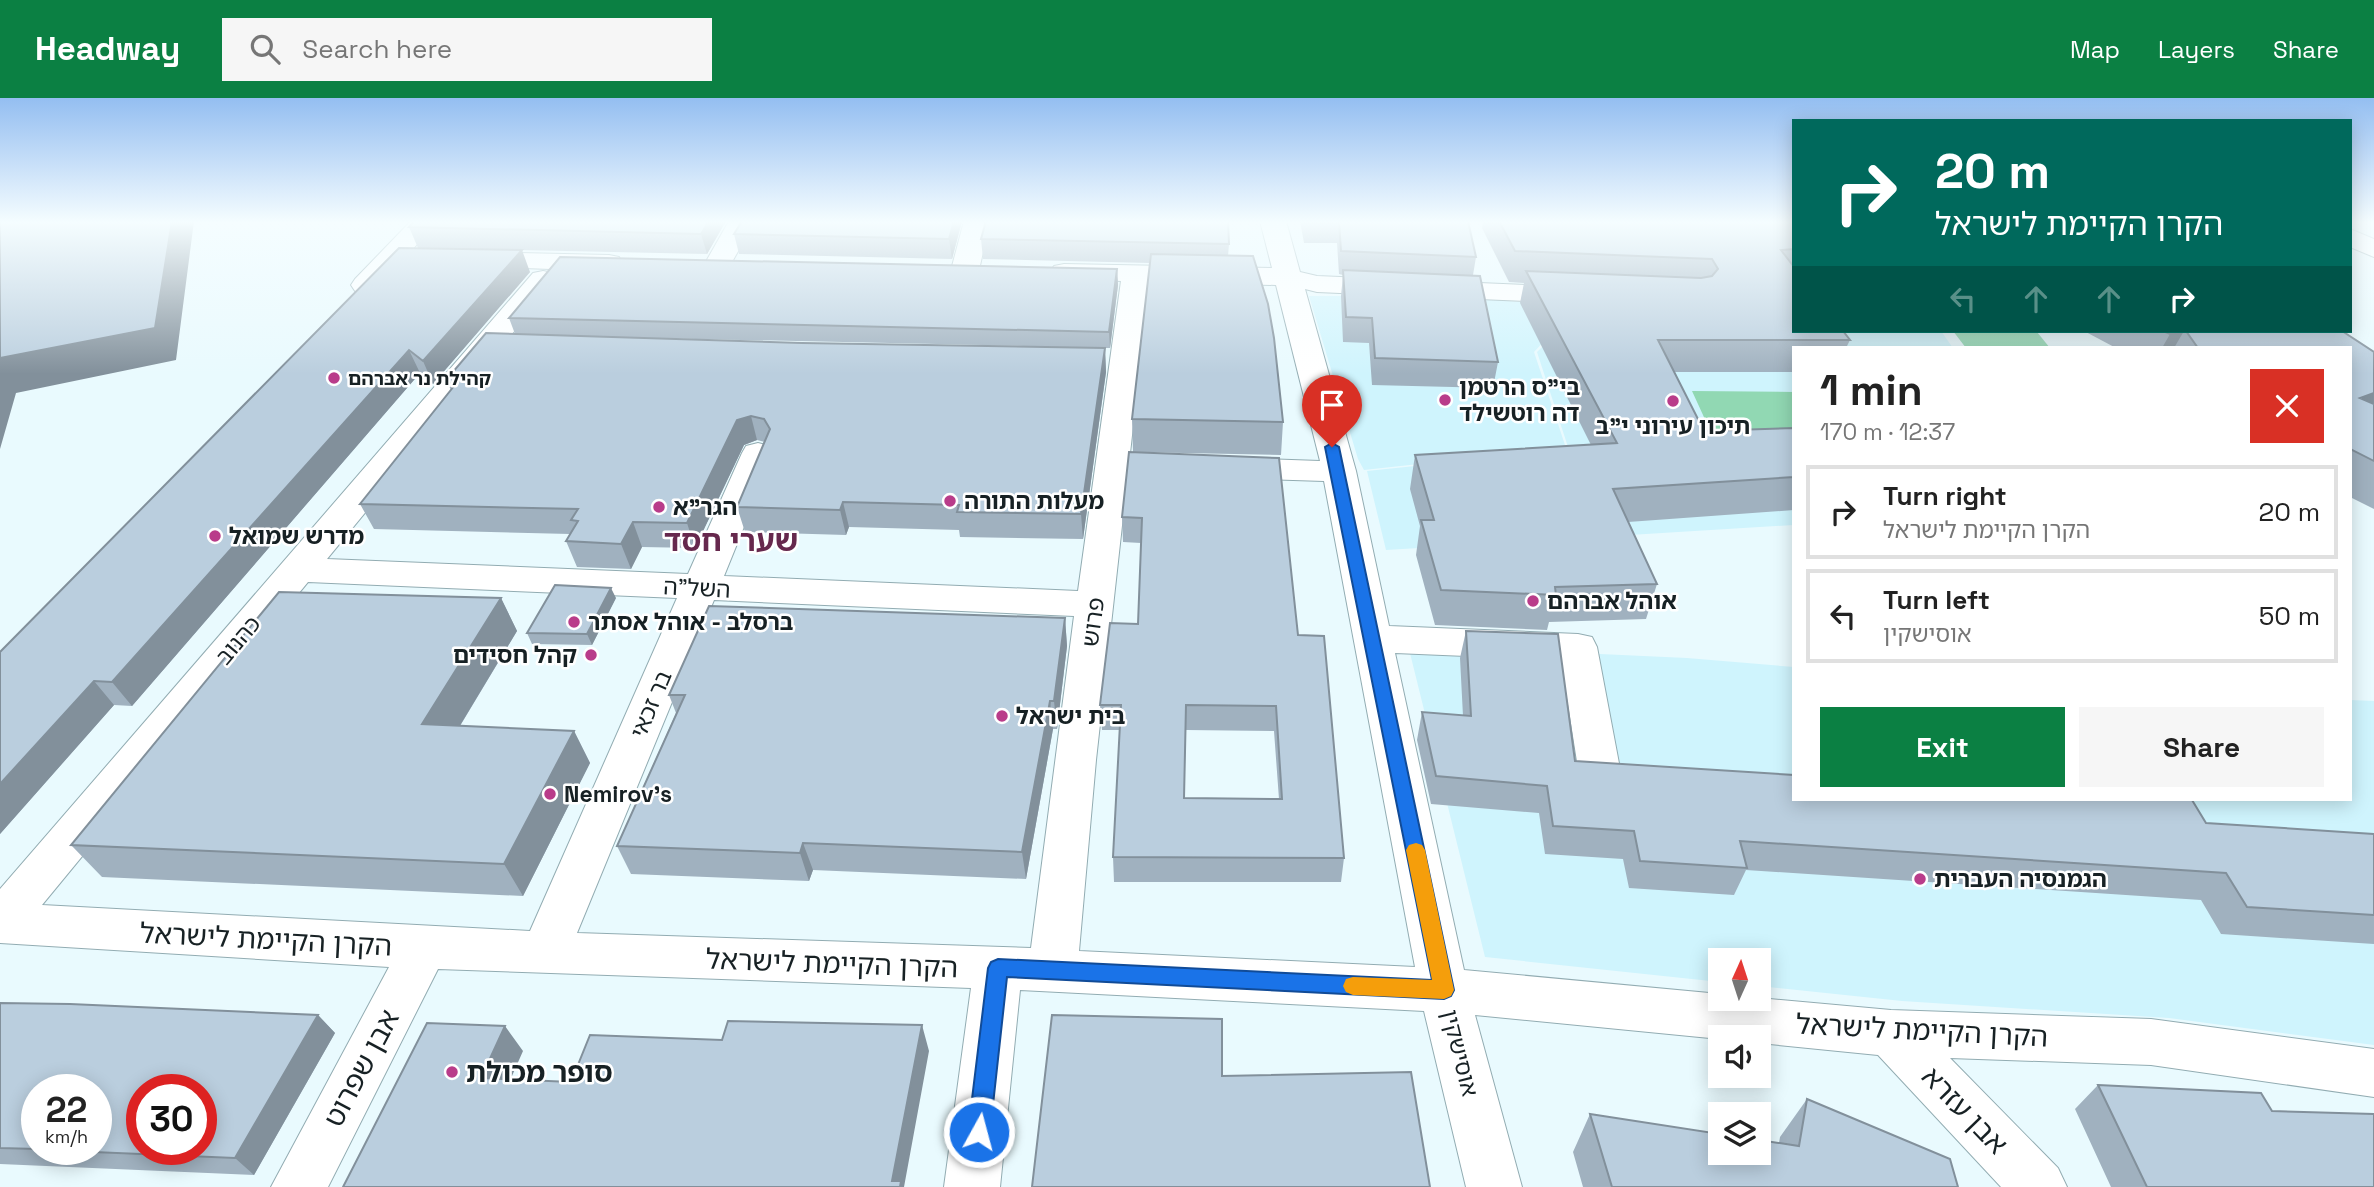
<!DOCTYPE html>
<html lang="en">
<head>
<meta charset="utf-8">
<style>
  :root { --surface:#fff; --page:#f6f6f6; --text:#222; --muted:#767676; --line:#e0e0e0; --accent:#0b8043 }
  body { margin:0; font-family:"Space Grotesk","Noto Sans Hebrew",sans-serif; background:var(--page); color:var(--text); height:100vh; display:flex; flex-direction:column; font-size:26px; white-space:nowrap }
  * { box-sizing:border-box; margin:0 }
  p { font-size:23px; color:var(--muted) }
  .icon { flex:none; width:38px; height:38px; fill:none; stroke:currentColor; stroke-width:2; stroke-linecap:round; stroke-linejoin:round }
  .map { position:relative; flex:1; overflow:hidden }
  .drawer { position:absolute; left:1792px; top:248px; width:560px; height:455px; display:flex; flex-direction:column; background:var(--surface); border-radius:0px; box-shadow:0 4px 18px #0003 }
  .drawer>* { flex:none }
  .hud { position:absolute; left:1792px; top:21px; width:560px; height:214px; border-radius:0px; box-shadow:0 4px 18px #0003; background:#00695c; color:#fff; overflow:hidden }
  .needle { width:46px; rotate:3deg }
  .buttons { position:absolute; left:1708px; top:850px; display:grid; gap:14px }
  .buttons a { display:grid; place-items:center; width:63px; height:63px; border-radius:0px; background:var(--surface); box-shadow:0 4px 18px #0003; font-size:35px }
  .speed { position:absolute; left:21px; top:976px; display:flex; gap:14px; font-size:35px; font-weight:700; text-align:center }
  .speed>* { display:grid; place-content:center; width:91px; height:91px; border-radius:50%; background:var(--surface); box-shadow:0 4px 18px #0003; line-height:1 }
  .speed small { font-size:18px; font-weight:400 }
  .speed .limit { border:10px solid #d22; background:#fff; color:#111 }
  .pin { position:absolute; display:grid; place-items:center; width:60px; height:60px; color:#fff; margin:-72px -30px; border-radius:50% 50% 50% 0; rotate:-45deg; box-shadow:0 0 7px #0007 }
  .pin .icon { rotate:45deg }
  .me { position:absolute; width:77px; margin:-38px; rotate:7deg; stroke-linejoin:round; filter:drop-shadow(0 0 5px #0008) }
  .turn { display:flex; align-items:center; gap:24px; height:147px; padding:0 28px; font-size:32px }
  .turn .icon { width:91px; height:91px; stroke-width:2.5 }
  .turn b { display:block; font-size:49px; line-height:60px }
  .lanes { display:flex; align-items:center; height:66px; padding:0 28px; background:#0003; justify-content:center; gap:35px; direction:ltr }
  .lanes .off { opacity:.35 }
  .round { display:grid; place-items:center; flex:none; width:74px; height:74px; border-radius:0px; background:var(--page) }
  .overview { display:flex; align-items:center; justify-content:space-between; height:119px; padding:0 28px }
  h1 { font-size:42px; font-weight:700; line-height:52px }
  .primary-button { display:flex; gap:14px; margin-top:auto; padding:14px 28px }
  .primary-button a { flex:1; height:80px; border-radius:0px; background:var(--accent); color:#fff; font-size:28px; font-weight:700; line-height:80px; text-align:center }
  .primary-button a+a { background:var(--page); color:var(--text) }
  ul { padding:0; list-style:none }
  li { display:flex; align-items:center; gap:21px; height:94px; margin:0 14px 10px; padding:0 14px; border:4px solid var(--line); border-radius:0px }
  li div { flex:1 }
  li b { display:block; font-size:26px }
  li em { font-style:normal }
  header { display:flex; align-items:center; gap:42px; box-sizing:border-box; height:98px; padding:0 35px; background:var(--accent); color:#fff }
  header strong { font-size:33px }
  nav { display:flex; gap:38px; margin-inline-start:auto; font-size:24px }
  .search { width:490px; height:63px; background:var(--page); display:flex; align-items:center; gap:18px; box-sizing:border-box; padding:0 24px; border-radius:0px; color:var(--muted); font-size:26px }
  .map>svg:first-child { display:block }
  .built { fill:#cff4fd }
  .green { fill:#91d8b3 }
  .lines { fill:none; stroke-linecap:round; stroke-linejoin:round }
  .minor-casing { stroke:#92acb2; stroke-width:2 }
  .minor { fill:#fff; fill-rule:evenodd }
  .wall { fill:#a0b1bf; fill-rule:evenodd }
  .shaded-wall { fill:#82909b }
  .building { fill:#bacede; stroke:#82909b; stroke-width:2; fill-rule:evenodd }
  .route { fill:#1a73e8; stroke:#114b97; stroke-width:2 }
  .slow { fill:#f59e0b }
  .poi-dot { fill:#b93c8a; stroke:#fff; stroke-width:2.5 }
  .labels { text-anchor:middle; stroke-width:5; stroke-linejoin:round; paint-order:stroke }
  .far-poi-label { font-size:19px; font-weight:bold; fill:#172124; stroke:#fff; text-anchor:start }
  .poi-label { font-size:23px; font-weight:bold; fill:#172124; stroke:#fff; text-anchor:start }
  .street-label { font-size:23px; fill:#172124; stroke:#fff }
  .near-street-label { font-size:28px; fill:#172124; stroke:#fff }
  .near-poi-label { font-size:28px; font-weight:bold; fill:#172124; stroke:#fff; text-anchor:start }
  .district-label { font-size:30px; font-weight:bold; fill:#66284d; stroke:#fff }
</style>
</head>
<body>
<header>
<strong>Headway</strong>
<div class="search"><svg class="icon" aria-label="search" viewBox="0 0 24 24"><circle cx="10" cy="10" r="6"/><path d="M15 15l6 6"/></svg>Search here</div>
<nav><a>Map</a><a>Layers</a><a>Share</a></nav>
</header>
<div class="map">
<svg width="2374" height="1089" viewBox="0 0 2374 1089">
  <rect width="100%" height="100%" fill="#e9fafe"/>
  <path class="built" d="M 1309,198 L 1460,198 L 1528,205 L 1548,239 L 1534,254 L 1566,350 L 1364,372 L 1358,361 Z
    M 1794,233 L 1941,233 L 1953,250 L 1794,250 L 1794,427 L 1386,452 L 1367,373 L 1569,352 L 1537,254 L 1551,240 Z
    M 1408,547 L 1687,560 L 1794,569 L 1794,702 L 2350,702 L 2350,602 L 2374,603 L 2374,947 L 2169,920 L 1902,903 L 1759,888 L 1759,863 L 1720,863 L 1720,884 L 1485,859 Z"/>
  <path class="green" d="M 1953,233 L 2037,234 L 2050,250 L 1966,250 Z
    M 1692,293 L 1794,294 L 1794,343 L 1714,341 Z"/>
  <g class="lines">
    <defs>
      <path id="minor" d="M 411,123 L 438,123 L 375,193 L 365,195 L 355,193 L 351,187 L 355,181 Z
        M 729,123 L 755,123 L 727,173 L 717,175 L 707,173 L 704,167 Z
        M 964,123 L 990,123 L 979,172 L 975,178 L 965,180 L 955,178 L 951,172 Z
        M 1260,123 L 1286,123 L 1300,174 L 1317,178 L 1573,189 L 1583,191 L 1587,197 L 1583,203 L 1573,205 L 1317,194 L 1305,191 L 1356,373 L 1389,528 L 1578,536 L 1592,539 L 1597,549 L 1621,676 L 1615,688 L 1600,692 L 1585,688 L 1579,676 L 1561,562 L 1395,555 L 1464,872 L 1720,896 L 1720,901 L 1759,900 L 1891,912 L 2151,921 L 2374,951 L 2374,999 L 2151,967 L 1950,960 L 2058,1070 L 2067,1089 L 2001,1089 L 1878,957 L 1759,945 L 1759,940 L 1720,941 L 1475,917 L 1522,1089 L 1466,1089 L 1424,913 L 1020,892 L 1000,1089 L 944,1089 L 971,890 L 438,871 L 328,1089 L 271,1089 L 389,869 L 0,845 L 0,791 L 533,175 L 543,173 L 553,175 L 557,181 L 327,461 L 688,476 L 742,355 L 746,348 L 758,345 L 770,348 L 774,355 L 724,478 L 1078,493 L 1121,183 L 1054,180 L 1050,174 L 1054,168 L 1064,166 L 1272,170 ZM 1149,184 L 1276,187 L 1320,363 L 1229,360 L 1217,363 L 1212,370 L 1217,377 L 1229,380 L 1324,383 L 1415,869 L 1079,853 L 1096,662 ZM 308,484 L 677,500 L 530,833 L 42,807 ZM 714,502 L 1074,518 L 1031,850 L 577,835 Z
        M 2350,131 L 2374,141 L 2374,159 L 2350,149 Z
        M 473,154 L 609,157 L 619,159 L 622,165 L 619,171 L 609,173 L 464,168 L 460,162 L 464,156 Z"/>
    </defs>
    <use href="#minor" class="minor-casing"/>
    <use href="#minor" class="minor"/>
  </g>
  <path class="wall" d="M 414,123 L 726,123 L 707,156 L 418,150 L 409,129 Z
    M 742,123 L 962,123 L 952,161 L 739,156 L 734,136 Z
    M 1300,123 L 1468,123 L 1476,159 L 1473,177 L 1498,264 L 1493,290 L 1372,287 L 1369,245 L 1343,244 L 1341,198 L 1343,177 L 1339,176 L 1337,145 L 1304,145 Z
    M 1483,123 L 1794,123 L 1794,233 L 1850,242 L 1846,250 L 1794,250 L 1794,274 L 1674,274 L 1704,333 L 1794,330 L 1794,412 L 1628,424 L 1657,486 L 1646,521 L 1549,524 L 1547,532 L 1435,527 L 1416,457 L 1420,428 L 1410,391 L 1415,357 L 1591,347 L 1520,205 L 1524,185 L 1509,184 L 1482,130 Z
    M 981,141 L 1229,146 L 1228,158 L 1283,324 L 1281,357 L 1133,354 L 1132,321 L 1150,165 L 983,161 Z
    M 399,150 L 530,174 L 433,286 L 420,275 L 132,608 L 114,607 L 0,736 L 0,554 Z
    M 1117,171 L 1118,187 L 1110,250 L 1105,250 L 1106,274 L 1083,441 L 960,439 L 959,432 L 849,429 L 846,437 L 745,434 L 737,409 L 765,344 L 757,342 L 744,347 L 695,450 L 642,449 L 631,471 L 577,469 L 566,443 L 570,436 L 374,431 L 360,406 L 451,292 L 446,282 L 515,236 L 509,220 ZM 607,239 L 1024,248 L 802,245 Z
    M 2084,233 L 2342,233 L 2374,254 L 2374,411 L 2350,399 L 2350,250 L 2116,250 Z
    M 1129,354 L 1298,537 L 1344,760 L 1341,784 L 1114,784 L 1113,759 L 1120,632 L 1102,632 L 1100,607 L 1138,526 L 1141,445 L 1123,444 L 1122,419 ZM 1186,632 L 1274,633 L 1279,701 L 1184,700 Z
    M 501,500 L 517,533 L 460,628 L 574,633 L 590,665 L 523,798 L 102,779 L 71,747 Z
    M 616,500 L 592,547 L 532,546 L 527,535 Z
    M 1065,520 L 1067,548 L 1057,631 L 1053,631 L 1026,781 L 813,772 L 809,783 L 631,776 L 617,748 L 676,615 L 669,597 Z
    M 1466,533 L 1575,663 L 2206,725 L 2374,736 L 2374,846 L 2221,836 L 2201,802 L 1746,772 L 1734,797 L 1629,790 L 1623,761 L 1545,756 L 1539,715 L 1431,706 L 1417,642 L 1422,614 L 1463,618 L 1460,560 Z
    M 0,905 L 318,917 L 335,935 L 254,1077 L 0,1066 Z
    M 2098,987 L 2272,1013 L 2374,1089 L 2111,1089 L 2075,1011 Z
    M 1807,1001 L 1958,1089 L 1583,1089 L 1573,1054 L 1590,1016 L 1779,1045 L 1780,1039 Z"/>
  <path class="shaded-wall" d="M 172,123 L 194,123 L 176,262 L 16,295 L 0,351 L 0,260 Z
    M 709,123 L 726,123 L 707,156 L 701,136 Z
    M 954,123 L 962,123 L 952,161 L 949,141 Z
    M 522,152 L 530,174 L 433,286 L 423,263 Z
    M 1117,171 L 1118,187 L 1110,250 L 1109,234 Z
    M 2181,233 L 2184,233 L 2174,250 L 2162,250 L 2170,236 Z
    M 1105,250 L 1106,274 L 1083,441 L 1081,416 Z
    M 409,252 L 420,275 L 132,608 L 112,584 Z
    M 2374,295 L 2374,319 L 2360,300 Z
    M 751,318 L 757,342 L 744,347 L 695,450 L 687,425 L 737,322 Z
    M 843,404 L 849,429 L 846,437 L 840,412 Z
    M 633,424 L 642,449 L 631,471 L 621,446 Z
    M 611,490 L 616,500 L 592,547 L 587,536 Z
    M 501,500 L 517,533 L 441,659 L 422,626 Z
    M 1065,520 L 1067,548 L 1057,631 L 1054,603 Z
    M 94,583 L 114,607 L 0,736 L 0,686 Z
    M 1050,603 L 1053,631 L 1026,781 L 1022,754 Z
    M 574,633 L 590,665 L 523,798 L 504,766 Z
    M 803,745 L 813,772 L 809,783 L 800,755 Z
    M 318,917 L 335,935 L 254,1077 L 235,1060 Z
    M 922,927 L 929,953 L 904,1089 L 894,1089 L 892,1083 Z
    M 505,928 L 523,953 L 500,1005 L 481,980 Z"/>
  <path class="building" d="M 0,123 L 172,123 L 155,230 L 0,260 Z
    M 414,123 L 709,123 L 701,136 L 409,129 Z
    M 742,123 L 954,123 L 949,141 L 734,136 Z
    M 986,123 L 1228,123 L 1229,146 L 981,141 Z
    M 1339,123 L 1468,123 L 1476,159 L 1341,153 Z
    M 1499,123 L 1794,123 L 1794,151 L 1781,152 L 1794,169 L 1794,233 L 1843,233 L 1850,242 L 1658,242 L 1704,333 L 1794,330 L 1794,379 L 1613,391 L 1657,486 L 1555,489 L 1556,497 L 1441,492 L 1421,422 L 1434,422 L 1415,357 L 1617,345 L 1526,173 L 1701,180 L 1712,178 L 1718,171 L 1712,161 L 1515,153 Z
    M 399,150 L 522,152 L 423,263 L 409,252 L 112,584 L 94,583 L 0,686 L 0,554 Z
    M 1151,156 L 1253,158 L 1268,206 L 1274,240 L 1283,324 L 1132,321 Z
    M 560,159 L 1117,171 L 1109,234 L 509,220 Z
    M 1343,172 L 1480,178 L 1498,264 L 1375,260 L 1372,220 L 1346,219 Z
    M 2163,233 L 2181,233 L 2170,236 Z
    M 2186,233 L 2342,233 L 2374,254 L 2374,295 L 2360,300 L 2374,306 L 2374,363 L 2350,351 L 2350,250 L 2198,250 Z
    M 486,235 L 802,245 L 1105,250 L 1081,416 L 957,414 L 959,407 L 843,404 L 840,412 L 737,409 L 770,331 L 764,321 L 751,318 L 737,322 L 687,425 L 633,424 L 621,446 L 566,443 L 578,423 L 571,422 L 578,411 L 360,406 L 454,288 L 446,282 Z
    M 1129,354 L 1279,360 L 1298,537 L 1324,538 L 1344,760 L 1113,759 L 1121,607 L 1100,607 L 1110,525 L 1138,526 L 1142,420 L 1122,419 ZM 1186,607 L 1276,608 L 1282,701 L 1184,700 Z
    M 555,487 L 611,490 L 587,536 L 527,535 Z
    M 279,494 L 501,500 L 422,626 L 574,633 L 504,766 L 71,747 Z
    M 709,508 L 1065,520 L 1054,603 L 1050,603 L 1022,754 L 803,745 L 800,755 L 617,748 L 685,597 L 669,597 Z
    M 1466,533 L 1558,536 L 1575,663 L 1794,677 L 1794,702 L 2192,702 L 2206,725 L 2374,736 L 2374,817 L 2247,809 L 2226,775 L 1740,743 L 1747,770 L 1640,763 L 1634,733 L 1553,728 L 1547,688 L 1436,678 L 1422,614 L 1471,618 Z
    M 0,905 L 70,906 L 318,917 L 235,1060 L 46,1052 L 96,1052 L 96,992 L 37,992 L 37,1051 L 0,1050 ZM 142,992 L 201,992 L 201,1052 L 142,1052 Z
    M 1052,917 L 1222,921 L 1222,978 L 1411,974 L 1430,1089 L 1032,1089 Z
    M 728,923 L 922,927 L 892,1083 L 901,1083 L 900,1089 L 343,1089 L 427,925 L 505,928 L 481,980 L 571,984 L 590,937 L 722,942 Z
    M 2098,987 L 2261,995 L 2272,1013 L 2374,1016 L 2374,1089 L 2147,1089 Z
    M 1807,1001 L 1950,1061 L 1958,1089 L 1612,1089 L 1590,1016 L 1720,1036 L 1720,1055 L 1759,1055 L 1759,1042 L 1799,1048 Z"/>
  <linearGradient id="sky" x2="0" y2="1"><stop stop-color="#94bef1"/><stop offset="0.45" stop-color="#f5fdff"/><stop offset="1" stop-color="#f5fdff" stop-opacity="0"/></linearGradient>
  <rect width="2374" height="276" fill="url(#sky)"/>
  <path class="route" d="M 1332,345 L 1339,349 L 1454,892 L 1451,898 L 1444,901 L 1007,879 L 990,1034 L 987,1042 L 979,1045 L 971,1042 L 968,1034 L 988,870 L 991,864 L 998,861 L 1432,882 L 1325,349 Z"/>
  <path class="slow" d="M 1416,745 L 1422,747 L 1425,752 L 1454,892 L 1451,898 L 1444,901 L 1353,897 L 1346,894 L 1343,888 L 1346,881 L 1353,879 L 1432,882 L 1406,752 L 1409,747 Z"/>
  <g class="poi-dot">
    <circle cx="334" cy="280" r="7"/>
    <circle cx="1445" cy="302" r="7"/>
    <circle cx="1673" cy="303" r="7"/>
    <circle cx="950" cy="403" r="7"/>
    <circle cx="659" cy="409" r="7"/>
    <circle cx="215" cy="438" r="7"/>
    <circle cx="1533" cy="503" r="7"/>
    <circle cx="574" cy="524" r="7"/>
    <circle cx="591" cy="557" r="7"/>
    <circle cx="1002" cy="618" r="7"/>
    <circle cx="550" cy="696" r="7"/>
    <circle cx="1920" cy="781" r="7"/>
    <circle cx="452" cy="974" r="7"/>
  </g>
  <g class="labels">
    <g class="far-poi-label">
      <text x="348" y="287">קהילת נר אברהם</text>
    </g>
    <g class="poi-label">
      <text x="1459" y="297">בי"ס הרטמן<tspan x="1459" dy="26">דה רוטשילד</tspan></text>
      <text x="1673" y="336" text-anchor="middle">תיכון עירוני י"ב</text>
      <text x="964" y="411">מעלות התורה</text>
      <text x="673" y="417">הגר"א</text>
      <text x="229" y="446">מדרש שמואל</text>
      <text x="1547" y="511">אוהל אברהם</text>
      <text x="588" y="532">ברסלב - אוהל אסתר</text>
      <text x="577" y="565" text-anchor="end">קהל חסידים</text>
      <text x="1016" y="626">בית ישראל</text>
      <text x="564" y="704">Nemirov's</text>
      <text x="1934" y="789">הגמנסיה העברית</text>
    </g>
    <g class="street-label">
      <text transform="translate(697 490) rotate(3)" y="8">השל"ה</text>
      <text transform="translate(1093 524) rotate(-82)" y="8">פרוש</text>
      <text transform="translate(238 542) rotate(-50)" y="8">כהנוב</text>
      <text transform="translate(651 606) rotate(-67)" y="8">בר זכאי</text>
      <text transform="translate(1460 955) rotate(76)" y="8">אוסישקין</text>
    </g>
    <g class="near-street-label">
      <text transform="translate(266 841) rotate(3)" y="10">הקרן הקיימת לישראל</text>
      <text transform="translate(832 865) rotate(2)" y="10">הקרן הקיימת לישראל</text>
      <text transform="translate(1922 932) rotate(3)" y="10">הקרן הקיימת לישראל</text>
      <text transform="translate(361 970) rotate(-62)" y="10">אבן שפרוט</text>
      <text transform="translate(1965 1012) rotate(46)" y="10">אבן עזרא</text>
    </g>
    <g class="near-poi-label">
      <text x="466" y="984">סופר מכולת</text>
    </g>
    <g class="district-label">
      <text x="731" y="453">שערי חסד</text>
    </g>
  </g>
</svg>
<div class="buttons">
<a><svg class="needle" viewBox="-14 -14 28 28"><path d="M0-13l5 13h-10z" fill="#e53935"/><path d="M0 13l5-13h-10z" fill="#767676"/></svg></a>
<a><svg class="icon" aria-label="sound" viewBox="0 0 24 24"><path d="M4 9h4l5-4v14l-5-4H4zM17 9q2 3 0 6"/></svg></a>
<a><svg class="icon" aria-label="layers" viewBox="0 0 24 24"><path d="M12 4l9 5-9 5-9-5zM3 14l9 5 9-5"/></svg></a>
</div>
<div class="speed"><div>22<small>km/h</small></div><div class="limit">30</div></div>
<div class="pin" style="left:1332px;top:349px;background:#d93025"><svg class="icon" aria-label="arrive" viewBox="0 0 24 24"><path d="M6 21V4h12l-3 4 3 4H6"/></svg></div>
<svg class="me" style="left:979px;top:1034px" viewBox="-20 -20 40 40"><circle r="17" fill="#1a73e8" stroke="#fff" stroke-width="3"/><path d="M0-11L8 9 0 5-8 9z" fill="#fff"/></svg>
<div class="hud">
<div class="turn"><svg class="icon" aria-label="right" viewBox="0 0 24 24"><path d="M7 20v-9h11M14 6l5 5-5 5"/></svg><div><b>20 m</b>הקרן הקיימת לישראל</div></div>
<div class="lanes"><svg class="icon off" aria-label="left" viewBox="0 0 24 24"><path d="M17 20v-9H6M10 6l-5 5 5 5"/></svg><svg class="icon off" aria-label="ahead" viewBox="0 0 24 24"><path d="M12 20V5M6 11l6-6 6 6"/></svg><svg class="icon off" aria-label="ahead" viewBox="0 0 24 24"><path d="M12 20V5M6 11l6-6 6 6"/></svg><svg class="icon" aria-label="right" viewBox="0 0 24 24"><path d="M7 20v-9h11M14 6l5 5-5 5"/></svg></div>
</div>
<section class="drawer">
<div class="overview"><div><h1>1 min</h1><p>170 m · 12:37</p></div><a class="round" style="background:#d93025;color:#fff"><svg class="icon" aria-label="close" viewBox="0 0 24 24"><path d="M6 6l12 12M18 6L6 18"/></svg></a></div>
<ul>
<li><svg class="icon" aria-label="right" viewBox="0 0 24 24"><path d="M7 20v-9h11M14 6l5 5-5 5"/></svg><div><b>Turn right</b><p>הקרן הקיימת לישראל</p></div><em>20 m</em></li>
<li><svg class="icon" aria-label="left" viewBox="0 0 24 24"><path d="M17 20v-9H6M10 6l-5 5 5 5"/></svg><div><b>Turn left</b><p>אוסישקין</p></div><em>50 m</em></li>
</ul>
<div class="primary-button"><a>Exit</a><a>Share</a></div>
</section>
</div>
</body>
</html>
